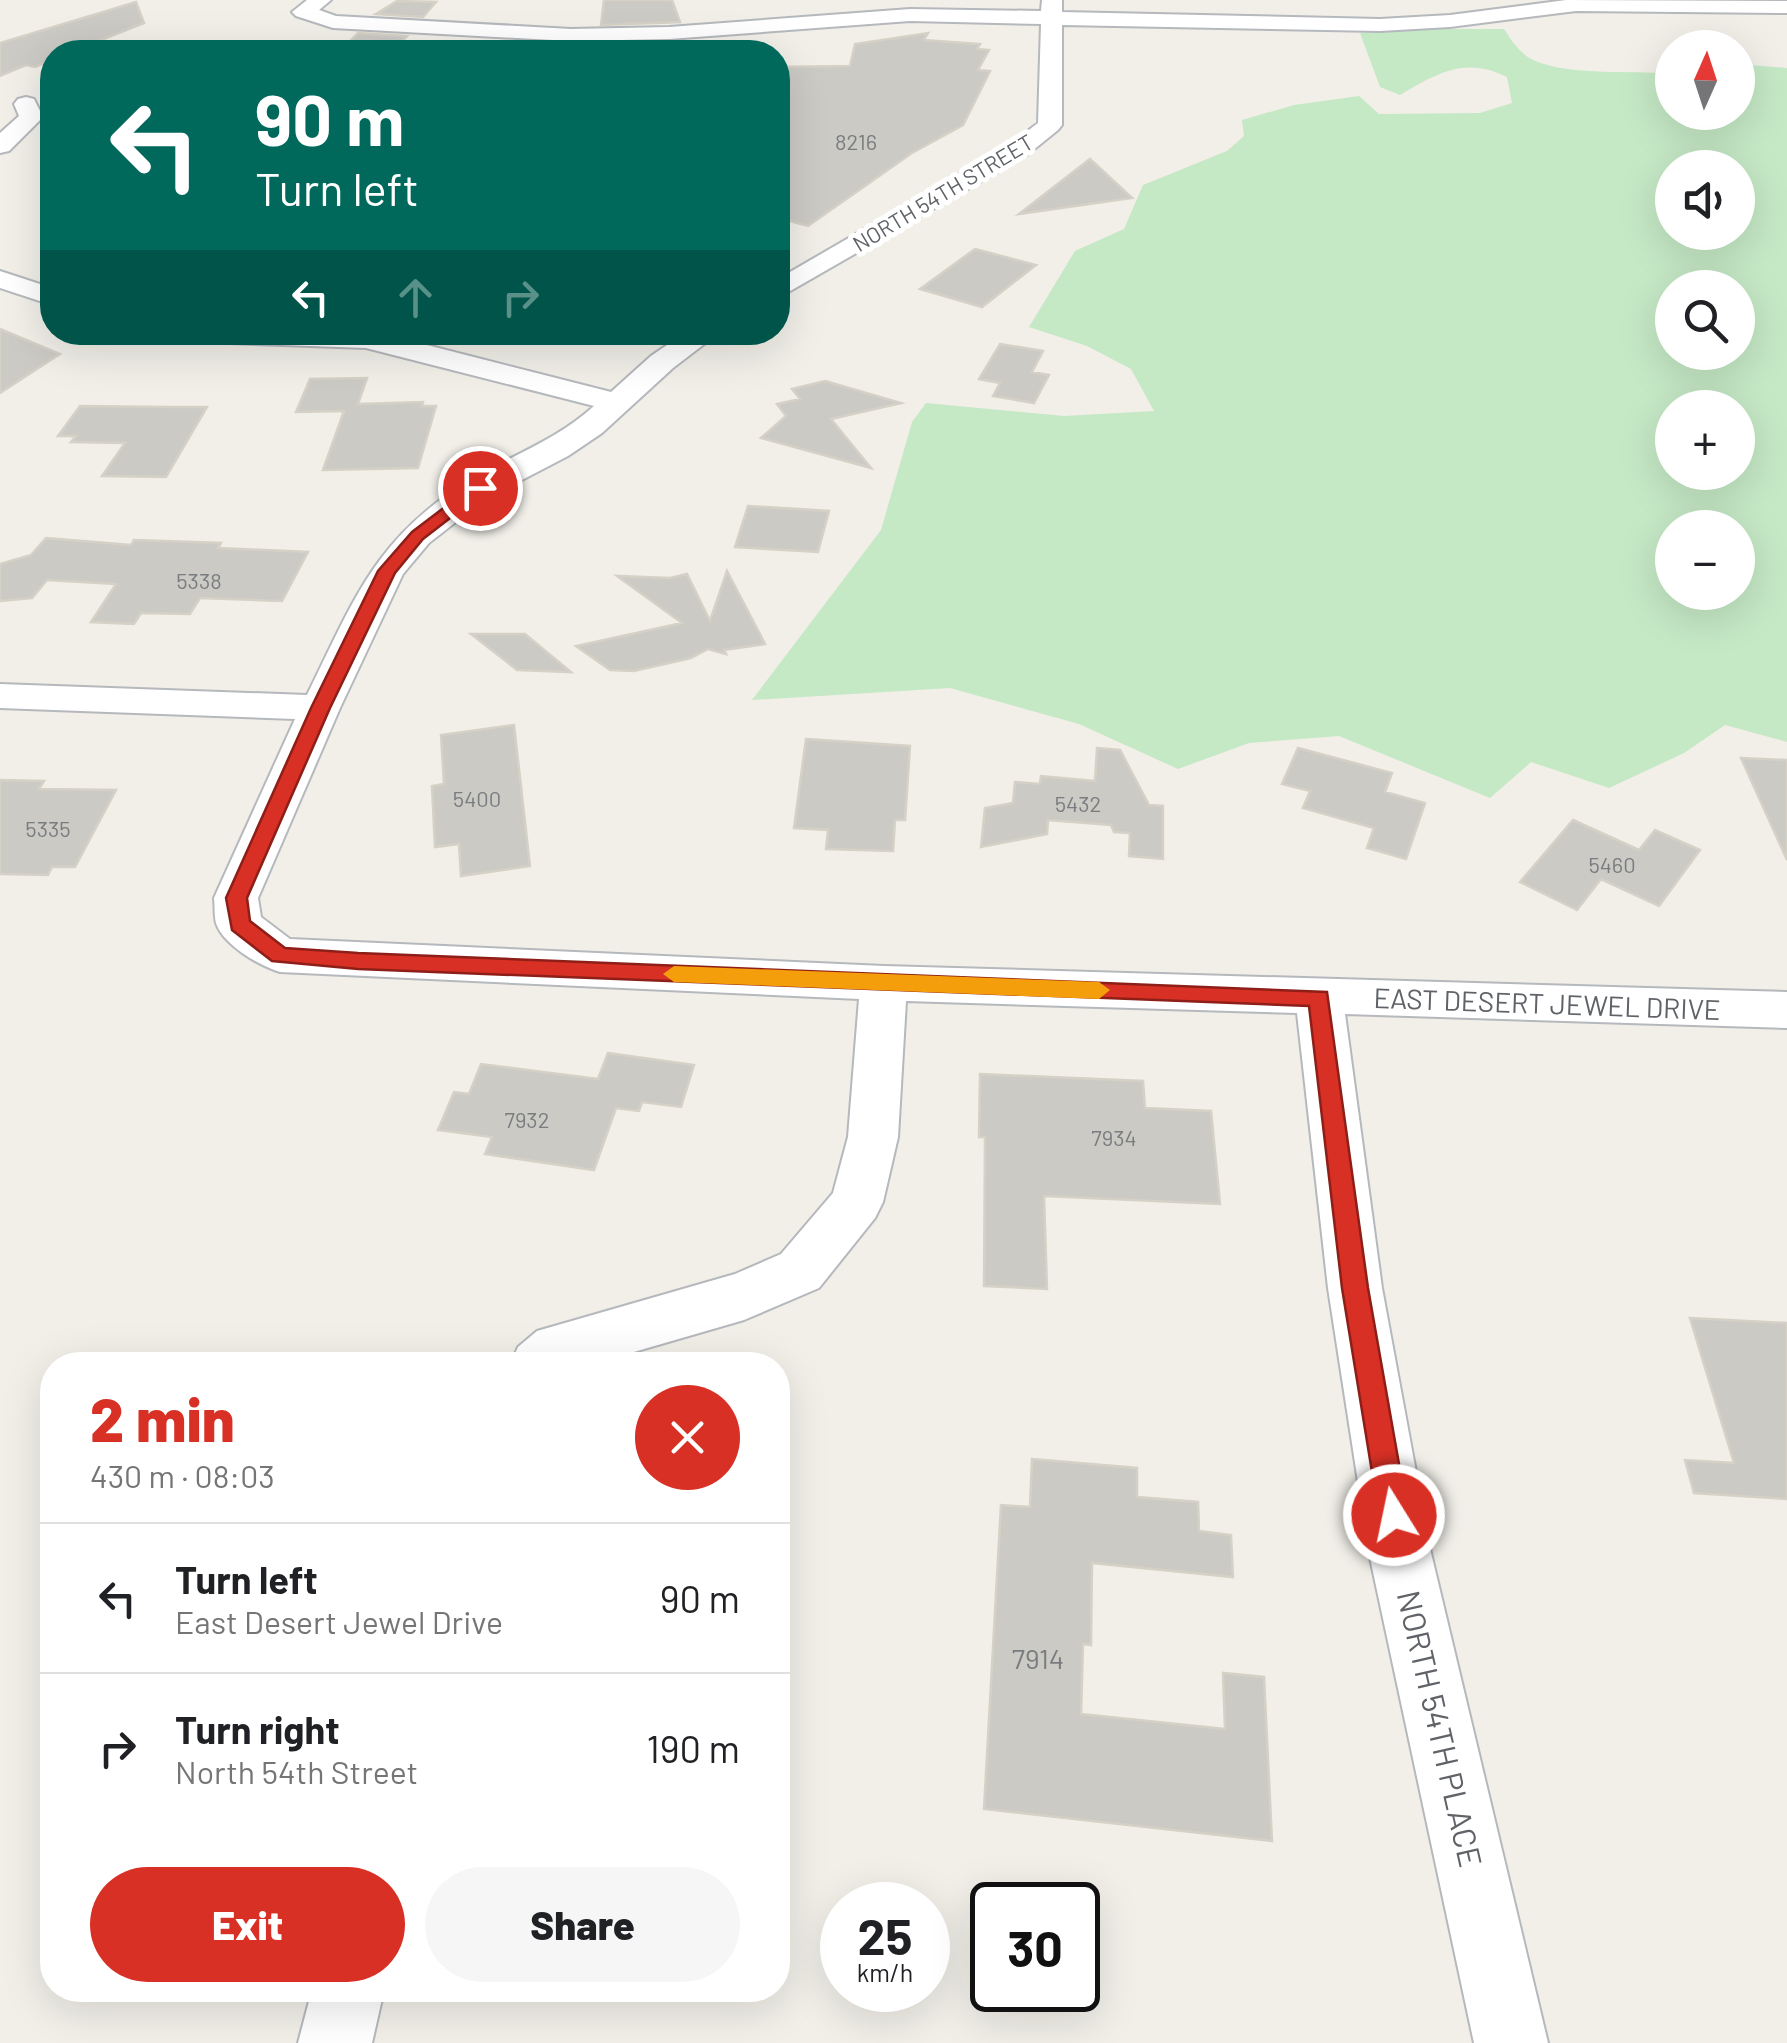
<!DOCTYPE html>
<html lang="en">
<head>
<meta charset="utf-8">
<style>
  :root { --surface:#fff; --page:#f6f6f6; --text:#202124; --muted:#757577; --line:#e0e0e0; --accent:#d93025 }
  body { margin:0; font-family:Barlow,sans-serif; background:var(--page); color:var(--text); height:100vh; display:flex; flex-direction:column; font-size:38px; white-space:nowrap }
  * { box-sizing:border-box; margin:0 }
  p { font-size:32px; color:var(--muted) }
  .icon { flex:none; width:55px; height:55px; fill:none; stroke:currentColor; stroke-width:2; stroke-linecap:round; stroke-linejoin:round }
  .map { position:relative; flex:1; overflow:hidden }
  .side { position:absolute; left:40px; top:1352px; width:750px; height:650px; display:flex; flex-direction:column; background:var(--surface); border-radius:40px; box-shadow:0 10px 40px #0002 }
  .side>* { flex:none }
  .hud { position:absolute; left:40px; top:40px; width:750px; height:305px; border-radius:40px; box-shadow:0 10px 40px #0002; background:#00695c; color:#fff; overflow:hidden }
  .needle { width:65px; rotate:3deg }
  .buttons { position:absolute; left:1655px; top:30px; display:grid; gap:20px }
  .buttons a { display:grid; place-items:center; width:100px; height:100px; border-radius:50%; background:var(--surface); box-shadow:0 10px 40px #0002; font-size:50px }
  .speed { position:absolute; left:820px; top:1882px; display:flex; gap:20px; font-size:50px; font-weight:700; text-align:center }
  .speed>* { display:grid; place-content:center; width:130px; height:130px; border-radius:50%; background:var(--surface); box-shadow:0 10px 40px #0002; line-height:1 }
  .speed small { font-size:25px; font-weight:400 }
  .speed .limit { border:5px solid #111; border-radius:15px; background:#fff; color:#111 }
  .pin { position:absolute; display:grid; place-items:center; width:85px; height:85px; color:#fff; margin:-42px; border:5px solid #fff; border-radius:50%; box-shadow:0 2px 10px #0007 }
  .me { position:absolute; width:110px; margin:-55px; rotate:350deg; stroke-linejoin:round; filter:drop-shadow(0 0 8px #0008) }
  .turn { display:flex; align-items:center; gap:35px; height:210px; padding:0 50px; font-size:45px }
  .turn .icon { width:130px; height:130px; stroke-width:2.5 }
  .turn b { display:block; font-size:70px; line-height:85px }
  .lanes { display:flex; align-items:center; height:95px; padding:0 50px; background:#0003; justify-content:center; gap:50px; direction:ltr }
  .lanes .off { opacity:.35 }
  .round { display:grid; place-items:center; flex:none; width:105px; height:105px; border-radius:52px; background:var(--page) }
  .headline { display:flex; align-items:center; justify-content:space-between; height:170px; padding:0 50px }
  h1 { font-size:60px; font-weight:800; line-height:75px; color:var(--accent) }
  .cta { display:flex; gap:20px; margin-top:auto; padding:20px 50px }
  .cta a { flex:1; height:115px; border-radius:60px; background:var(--accent); color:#fff; font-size:40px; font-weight:800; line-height:115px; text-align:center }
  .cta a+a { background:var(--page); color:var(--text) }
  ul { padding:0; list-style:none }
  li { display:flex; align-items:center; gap:30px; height:150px; padding:0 50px; border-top:2px solid var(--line) }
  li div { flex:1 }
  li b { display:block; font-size:38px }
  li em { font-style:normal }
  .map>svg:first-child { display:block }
  .green { fill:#c5e8c5; fill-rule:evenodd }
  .building { fill:#cccac5; stroke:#d6d1c6; stroke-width:2.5 }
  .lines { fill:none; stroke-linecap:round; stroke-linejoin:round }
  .minor-casing { stroke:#b5b8bc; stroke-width:4 }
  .minor { fill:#fff; fill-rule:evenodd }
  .route { fill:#d93025; stroke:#8d1f18; stroke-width:2.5 }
  .slow { fill:#f59e0b }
  .labels { text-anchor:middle; stroke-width:10; stroke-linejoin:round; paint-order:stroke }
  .number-label { font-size:22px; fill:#7a7d7f }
  .far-street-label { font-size:22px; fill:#5f6368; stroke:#fff }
  .street-label { font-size:28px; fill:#5f6368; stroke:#fff }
  .near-number-label { font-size:28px; fill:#7a7d7f }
  .near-street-label { font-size:32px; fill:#5f6368; stroke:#fff }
</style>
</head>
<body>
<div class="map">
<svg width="1787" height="2043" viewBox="0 0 1787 2043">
  <rect width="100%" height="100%" fill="#f1efe8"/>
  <path class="green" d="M 1436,29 L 1504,29 C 1511,40 1519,52 1531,59 C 1561,75 1626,71 1660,73 L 1672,70 L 1672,112 L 1738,112 L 1738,64 L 1787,68 L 1787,742 L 1725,725 L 1684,753 L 1609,788 L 1531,762 L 1490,798 L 1339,736 L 1249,743 L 1178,769 L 1079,724 L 950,688 L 752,700 L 881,530 L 912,422 L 926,403 L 1064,416 L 1154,411 L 1131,369 L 1087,346 L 1029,327 L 1075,251 L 1124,229 L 1143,185 L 1227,151 L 1244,136 L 1242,120 L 1294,105 L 1359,96 L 1379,114 L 1480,113 L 1512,103 L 1507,77 C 1465,56 1437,73 1400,95 L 1380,87 L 1360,33 ZM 1672,168 L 1738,168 L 1738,232 L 1672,232 ZM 1672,288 L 1738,288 L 1738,352 L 1672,352 ZM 1672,408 L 1738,408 L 1738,472 L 1672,472 ZM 1672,528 L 1738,528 L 1738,592 L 1672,592 Z"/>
  <path class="building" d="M 604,0 L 672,0 L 680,22 L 601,25 Z
    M 397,1 L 436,2 L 423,17 L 376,14 Z
    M 136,2 L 144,23 L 71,52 L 52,52 L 52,60 L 35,67 L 26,65 L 0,76 L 0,43 Z
    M 358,33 L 407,36 L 392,52 L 340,52 Z
    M 928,33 L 924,40 L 980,44 L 977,49 L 989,50 L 978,70 L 990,71 L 963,125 L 912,153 L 808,226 L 778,218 L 778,67 L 850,66 L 855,44 Z
    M 680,42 L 679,52 L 597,52 L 598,44 Z
    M 1090,159 L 1132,198 L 1019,214 Z
    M 975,249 L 1036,265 L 982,307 L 920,289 Z
    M 0,329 L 60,354 L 0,393 Z
    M 1000,344 L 1043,351 L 1032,372 L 1049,375 L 1034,403 L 993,396 L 1000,383 L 979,379 Z
    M 367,378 L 358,404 L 423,402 L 422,406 L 436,406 L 418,468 L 323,470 L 344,411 L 296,412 L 310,379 Z
    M 825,381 L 901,403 L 831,419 L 871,468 L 761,438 L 786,416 L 777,404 L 800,399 L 792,389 Z
    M 80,406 L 167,407 L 207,407 L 166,477 L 102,476 L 125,443 L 71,442 L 76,436 L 58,436 Z
    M 748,506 L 829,511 L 818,552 L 735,547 Z
    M 46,538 L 131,545 L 134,540 L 221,543 L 218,548 L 308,552 L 282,601 L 200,598 L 190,614 L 141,613 L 134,624 L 91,622 L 116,584 L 47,580 L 32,598 L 0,601 L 0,564 L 31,555 Z
    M 727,571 L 765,644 L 724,650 L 726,654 L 708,649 L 691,658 L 634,671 L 610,670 L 576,646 L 682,623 L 617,576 L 670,578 L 687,574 L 710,621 Z
    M 471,634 L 525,634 L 571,672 L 517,670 Z
    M 514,725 L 530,866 L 461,876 L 459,844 L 435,847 L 432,786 L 444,784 L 441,735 Z
    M 806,739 L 910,746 L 905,820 L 895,820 L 893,851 L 826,849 L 828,830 L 794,828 Z
    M 1097,748 L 1120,750 L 1149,805 L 1163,806 L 1163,859 L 1129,856 L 1130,833 L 1114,832 L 1111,825 L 1048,820 L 1047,834 L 981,847 L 985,808 L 1013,803 L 1015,782 L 1040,784 L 1041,776 L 1095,781 Z
    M 1298,748 L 1392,773 L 1385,792 L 1425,803 L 1406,859 L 1367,848 L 1374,828 L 1303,808 L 1310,791 L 1282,784 Z
    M 1741,758 L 1787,760 L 1787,860 Z
    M 0,780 L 44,781 L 39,789 L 116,790 L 75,867 L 52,867 L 48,875 L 0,874 Z
    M 1573,820 L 1639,850 L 1655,830 L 1700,850 L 1659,906 L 1601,879 L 1577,910 L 1520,882 Z
    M 608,1053 L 694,1065 L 681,1107 L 642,1102 L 639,1111 L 616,1108 L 594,1170 L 485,1154 L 492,1137 L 438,1130 L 454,1092 L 469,1094 L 481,1064 L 598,1079 Z
    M 980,1074 L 1143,1081 L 1145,1108 L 1211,1111 L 1220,1204 L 1044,1196 L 1047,1289 L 984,1286 L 985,1137 L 979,1137 Z
    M 1690,1318 L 1787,1323 L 1787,1499 L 1694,1493 L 1685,1460 L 1734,1463 Z
    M 1032,1459 L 1137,1468 L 1137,1497 L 1198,1502 L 1199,1531 L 1231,1535 L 1233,1577 L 1092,1563 L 1091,1645 L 1083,1644 L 1081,1714 L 1225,1729 L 1223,1673 L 1264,1677 L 1272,1841 L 984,1809 L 1001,1505 L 1030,1507 Z"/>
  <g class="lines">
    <defs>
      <path id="minor" d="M 307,0 L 331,0 L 319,10 L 336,16 L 571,29 L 669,27 L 910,9 L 1041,11 L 1042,0 L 1062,0 L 1062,12 L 1380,19 L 1450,15 L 1566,0 L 1787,1 L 1787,13 L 1576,11 L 1450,27 L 1380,31 L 1062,25 L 1062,125 L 1058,130 L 1027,155 L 778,298 L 778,279 L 1009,145 L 1038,123 L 1041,24 L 910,21 L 669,39 L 571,41 L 333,28 L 296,16 L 292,12 Z
        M 26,97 L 34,99 L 43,117 L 9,151 L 0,153 L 0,133 L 19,116 L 14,104 L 18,99 Z
        M 0,271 L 52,288 L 52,305 L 0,288 Z
        M 160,332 L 376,332 L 611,392 L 651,356 L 686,332 L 720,332 L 673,368 L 602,433 L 568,456 L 493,495 L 461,518 L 429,543 L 403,574 L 340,708 L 258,898 L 261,917 L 290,939 L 884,966 L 1787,992 L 1787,1028 L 1345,1014 L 1382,1288 L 1431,1553 L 1548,2043 L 1474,2043 L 1369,1553 L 1328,1288 L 1297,1013 L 906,1001 L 898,1137 L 883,1202 L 875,1218 L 819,1288 L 744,1320 L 589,1365 L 510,1365 L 518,1347 L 537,1331 L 735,1274 L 781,1254 L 833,1193 L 848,1137 L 859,999 L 280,972 C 260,966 223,945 216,923 C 214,915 215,906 214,898 L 295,719 L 0,708 L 0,684 L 307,695 C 353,602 375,537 470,480 C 512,455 557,440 594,406 L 366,348 L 174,341 Z
        M 312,1990 L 384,1990 L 372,2043 L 298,2043 Z"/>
    </defs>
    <use href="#minor" class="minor-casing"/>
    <use href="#minor" class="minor"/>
  </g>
  <path class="route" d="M 475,484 L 489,488 L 423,539 L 395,573 L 330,708 L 247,898 L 250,921 L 285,948 L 358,953 L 1327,992 L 1368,1288 L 1408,1515 L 1404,1525 L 1394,1529 L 1383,1525 L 1379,1515 L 1342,1288 L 1309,1006 L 358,969 L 272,961 L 232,930 L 226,898 L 311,708 L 378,571 L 412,532 Z"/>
  <path class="slow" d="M 674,966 L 1099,982 L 1110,990 L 1099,999 L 674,982 L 663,974 Z"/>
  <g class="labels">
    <g class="number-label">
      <text x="856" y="150">8216</text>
      <text x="199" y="589">5338</text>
      <text x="477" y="807">5400</text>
      <text x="1078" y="812">5432</text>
      <text x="48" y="837">5335</text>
      <text x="1612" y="873">5460</text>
      <text x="527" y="1128">7932</text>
      <text x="1114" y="1146">7934</text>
    </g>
    <g class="far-street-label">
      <text transform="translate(943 193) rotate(-31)" y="8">NORTH 54TH STREET</text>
    </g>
    <g class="street-label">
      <text transform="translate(1547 1004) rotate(2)" y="10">EAST DESERT JEWEL DRIVE</text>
    </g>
    <g class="near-number-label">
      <text x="1038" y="1669">7914</text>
    </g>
    <g class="near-street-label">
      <text transform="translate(1439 1729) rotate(77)" y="11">NORTH 54TH PLACE</text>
    </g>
  </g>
</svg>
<div class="buttons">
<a><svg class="needle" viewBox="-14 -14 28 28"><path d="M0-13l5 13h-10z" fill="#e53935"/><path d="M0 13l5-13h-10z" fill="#757577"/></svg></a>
<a><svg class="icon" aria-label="sound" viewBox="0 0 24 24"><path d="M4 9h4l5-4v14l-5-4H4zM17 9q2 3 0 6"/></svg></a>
<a><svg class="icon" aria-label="search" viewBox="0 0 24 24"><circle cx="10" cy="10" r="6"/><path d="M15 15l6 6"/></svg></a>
<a>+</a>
<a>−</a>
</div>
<div class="speed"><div>25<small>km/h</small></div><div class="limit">30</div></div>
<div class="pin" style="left:480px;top:488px;background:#d93025"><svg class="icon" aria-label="arrive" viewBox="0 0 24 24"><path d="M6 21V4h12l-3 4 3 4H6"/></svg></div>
<svg class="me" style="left:1394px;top:1515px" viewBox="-20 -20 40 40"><circle r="17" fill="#d93025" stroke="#fff" stroke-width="3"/><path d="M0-11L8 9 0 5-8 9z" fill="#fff"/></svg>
<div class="hud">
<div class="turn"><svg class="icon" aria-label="left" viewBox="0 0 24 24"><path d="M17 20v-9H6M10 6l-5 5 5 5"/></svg><div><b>90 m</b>Turn left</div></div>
<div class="lanes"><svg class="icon" aria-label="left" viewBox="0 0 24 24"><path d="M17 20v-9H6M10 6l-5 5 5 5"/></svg><svg class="icon off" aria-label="ahead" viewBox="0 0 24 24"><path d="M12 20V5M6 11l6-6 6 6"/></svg><svg class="icon off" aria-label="right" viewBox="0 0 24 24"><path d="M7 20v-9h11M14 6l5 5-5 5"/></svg></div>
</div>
<section class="side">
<div class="headline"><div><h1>2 min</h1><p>430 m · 08:03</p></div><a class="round" style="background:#d93025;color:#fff"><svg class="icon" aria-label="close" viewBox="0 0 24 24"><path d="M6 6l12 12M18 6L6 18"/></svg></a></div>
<ul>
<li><svg class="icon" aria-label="left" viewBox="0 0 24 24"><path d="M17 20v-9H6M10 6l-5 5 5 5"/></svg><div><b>Turn left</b><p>East Desert Jewel Drive</p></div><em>90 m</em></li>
<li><svg class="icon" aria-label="right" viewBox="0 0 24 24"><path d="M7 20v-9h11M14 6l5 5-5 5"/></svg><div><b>Turn right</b><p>North 54th Street</p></div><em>190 m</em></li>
</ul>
<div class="cta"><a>Exit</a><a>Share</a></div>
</section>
</div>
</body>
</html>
